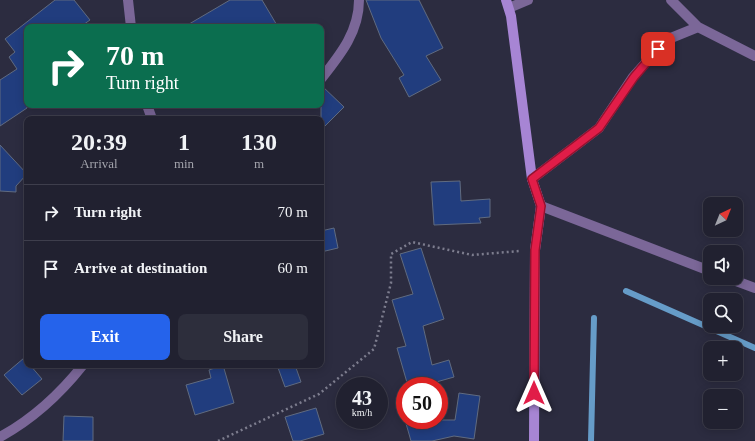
<!DOCTYPE html>
<html lang="en">
<head>
<meta charset="utf-8">
<style>
  :root { --surface:#212130; --page:#2d2e3c; --text:#f1f3f6; --muted:#a2a3ab; --line:#3e3e4c; --accent:#2563eb }
  body { margin:0; font-family:"Times New Roman",serif; background:var(--page); color:var(--text); height:100vh; display:flex; flex-direction:column; font-size:15px; white-space:nowrap }
  * { box-sizing:border-box; margin:0 }
  p { font-size:13px; color:var(--muted) }
  .icon { flex:none; width:22px; height:22px; fill:none; stroke:currentColor; stroke-width:2; stroke-linecap:round; stroke-linejoin:round }
  .map { position:relative; flex:1; overflow:hidden }
  .side { position:absolute; left:24px; top:116px; width:300px; height:252px; display:flex; flex-direction:column; background:var(--surface); border-radius:8px; box-shadow:0 2px 10px #0003,0 0 0 1px var(--line) }
  .side>* { flex:none }
  .hud { position:absolute; left:24px; top:24px; width:300px; height:84px; border-radius:8px; box-shadow:0 2px 10px #0003,0 0 0 1px var(--line); background:#0b6e4f; color:#fff; overflow:hidden }
  .needle { width:26px; rotate:43deg }
  .buttons { position:absolute; left:703px; top:197px; display:grid; gap:8px }
  .buttons a { display:grid; place-items:center; width:40px; height:40px; border-radius:8px; background:var(--surface); box-shadow:0 2px 10px #0003,0 0 0 1px var(--line); font-size:20px }
  .speed { position:absolute; left:336px; top:377px; display:flex; gap:8px; font-size:20px; font-weight:700; text-align:center }
  .speed>* { display:grid; place-content:center; width:52px; height:52px; border-radius:50%; background:var(--surface); box-shadow:0 2px 10px #0003,0 0 0 1px var(--line); line-height:1 }
  .speed small { font-size:10px; font-weight:400 }
  .speed .limit { border:6px solid #d22; background:#fff; color:#111 }
  .pin { position:absolute; display:grid; place-items:center; width:34px; height:34px; color:#fff; margin:-17px; border-radius:8px; box-shadow:0 2px 6px #0006 }
  .me { position:absolute; width:44px; margin:-22px; rotate:0deg; stroke-linejoin:round; filter:drop-shadow(0 0 3px #0008) }
  .turn { display:flex; align-items:center; gap:14px; height:84px; padding:0 16px; font-size:18px }
  .turn .icon { width:52px; height:52px; stroke-width:2.5 }
  .turn b { display:block; font-size:28px; line-height:34px }
  .eta { display:flex; justify-content:space-evenly; align-items:center; height:68px; text-align:center }
  .eta b { font-size:24px; font-weight:600; line-height:28px }
  .primary-button { display:flex; gap:8px; margin-top:auto; padding:8px 16px }
  .primary-button a { flex:1; height:46px; border-radius:8px; background:var(--accent); color:#fff; font-size:16px; font-weight:600; line-height:46px; text-align:center }
  .primary-button a+a { background:var(--page); color:var(--text) }
  ul { padding:0; list-style:none }
  li { display:flex; align-items:center; gap:12px; height:56px; padding:0 16px; border-top:1px solid var(--line) }
  li div { flex:1 }
  li b { display:block; font-size:15px }
  li em { font-style:normal }
  .map>svg:first-child { display:block }
  .lines { fill:none; stroke-linecap:round; stroke-linejoin:round }
  .stream { stroke:#669cc8; stroke-width:6 }
  .building { fill:#213d7e; stroke:#606b80 }
  .path { stroke:#7d7d8e; stroke-width:2.5; stroke-dasharray:2 3; stroke-linecap:butt }
  .street { stroke:#7b6798; stroke-width:10 }
  .secondary { stroke:#a785d4; stroke-width:10 }
  .route-casing { stroke:#92132f; stroke-width:10 }
  .route { stroke:#e11d48; stroke-width:7 }
</style>
</head>
<body>
<div class="map">
<svg width="755" height="441" viewBox="0 0 755 441">
  <rect width="100%" height="100%" fill="#2c2c40"/>
  <g class="lines">
    <path class="stream" d="M 626,291 L 755,348
      M 591,441 L 594,318"/>
  </g>
  <path class="building" d="M 55,0 L 74,0 L 90,20 L 80,27 L 27,27 L 27,108 L 0,126 L 0,80 L 17,69 L 9,57 L 15,52 L 5,39 Z
    M 230,0 L 262,0 L 278,27 L 184,27 Z
    M 366,0 L 419,0 L 443,48 L 426,56 L 441,80 L 409,97 L 399,78 L 404,75 L 381,38 Z
    M 321,85 L 344,107 L 321,130 Z
    M 0,145 L 27,174 L 16,186 L 16,192 L 0,191 Z
    M 460,181 L 461,201 L 490,199 L 490,217 L 479,218 L 481,223 L 434,225 L 431,182 Z
    M 334,228 L 338,248 L 321,252 L 321,231 Z
    M 421,248 L 444,319 L 423,326 L 432,365 L 449,360 L 454,377 L 422,386 L 408,386 L 397,348 L 406,346 L 392,300 L 413,294 L 400,254 Z
    M 24,358 L 27,365 L 30,365 L 42,379 L 22,395 L 4,375 Z
    M 223,365 L 234,403 L 195,415 L 186,385 L 211,378 L 209,370 Z
    M 277,365 L 295,365 L 301,382 L 285,387 Z
    M 459,393 L 480,396 L 474,439 L 454,436 L 432,441 L 411,441 L 405,420 L 455,420 Z
    M 316,408 L 324,434 L 300,441 L 293,441 L 285,417 Z
    M 64,416 L 93,417 L 93,441 L 63,441 Z"/>
  <g class="lines">
    <path class="path" d="M 218,441 L 319,394 L 374,349 L 391,283 L 391,254 L 412,242 L 472,255 L 520,251"/>
    <path class="street" d="M 128,0 L 131,27
      M 671,0 L 698,27 L 755,56
      M 509,8 L 528,0
      M 321,79 C 340,55 359,32 359,0
      M 147,105 L 152,119
      M 532,179 L 599,128 L 633,77 L 666,40 L 698,27
      M 541,206 L 710,271
      M 728,278 L 755,288
      M 0,437 C 33,419 60,394 83,365"/>
    <path class="secondary" d="M 506,0 L 511,16 L 532,179 L 541,206 L 535,250 L 534,441"/>
  </g>
  <g class="lines">
    <defs>
      <path id="route" d="M 534,393 L 535,250 L 541,206 L 532,179 L 599,128 L 634,77 L 658,49"/>
    </defs>
    <use href="#route" class="route-casing"/>
    <use href="#route" class="route"/>
  </g>
</svg>
<div class="buttons">
<a><svg class="needle" viewBox="-14 -14 28 28"><path d="M0-13l5 13h-10z" fill="#e53935"/><path d="M0 13l5-13h-10z" fill="#a2a3ab"/></svg></a>
<a><svg class="icon" aria-label="sound" viewBox="0 0 24 24"><path d="M4 9h4l5-4v14l-5-4H4zM17 9q2 3 0 6"/></svg></a>
<a><svg class="icon" aria-label="search" viewBox="0 0 24 24"><circle cx="10" cy="10" r="6"/><path d="M15 15l6 6"/></svg></a>
<a>+</a>
<a>−</a>
</div>
<div class="speed"><div>43<small>km/h</small></div><div class="limit">50</div></div>
<div class="pin" style="left:658px;top:49px;background:#d93025"><svg class="icon" aria-label="arrive" viewBox="0 0 24 24"><path d="M6 21V4h12l-3 4 3 4H6"/></svg></div>
<svg class="me" style="left:534px;top:393px" viewBox="-20 -20 40 40"><path d="M0-17L14 15 0 8-14 15z" fill="#e11d48" stroke="#fff" stroke-width="4"/></svg>
<div class="hud">
<div class="turn"><svg class="icon" aria-label="right" viewBox="0 0 24 24"><path d="M7 20v-9h11M14 6l5 5-5 5"/></svg><div><b>70 m</b>Turn right</div></div>
</div>
<section class="side">
<div class="eta">
<div><b>20:39</b><p>Arrival</p></div>
<div><b>1</b><p>min</p></div>
<div><b>130</b><p>m</p></div>
</div>
<ul>
<li><svg class="icon" aria-label="right" viewBox="0 0 24 24"><path d="M7 20v-9h11M14 6l5 5-5 5"/></svg><div><b>Turn right</b></div><em>70 m</em></li>
<li><svg class="icon" aria-label="arrive" viewBox="0 0 24 24"><path d="M6 21V4h12l-3 4 3 4H6"/></svg><div><b>Arrive at destination</b></div><em>60 m</em></li>
</ul>
<div class="primary-button"><a>Exit</a><a>Share</a></div>
</section>
</div>
</body>
</html>
